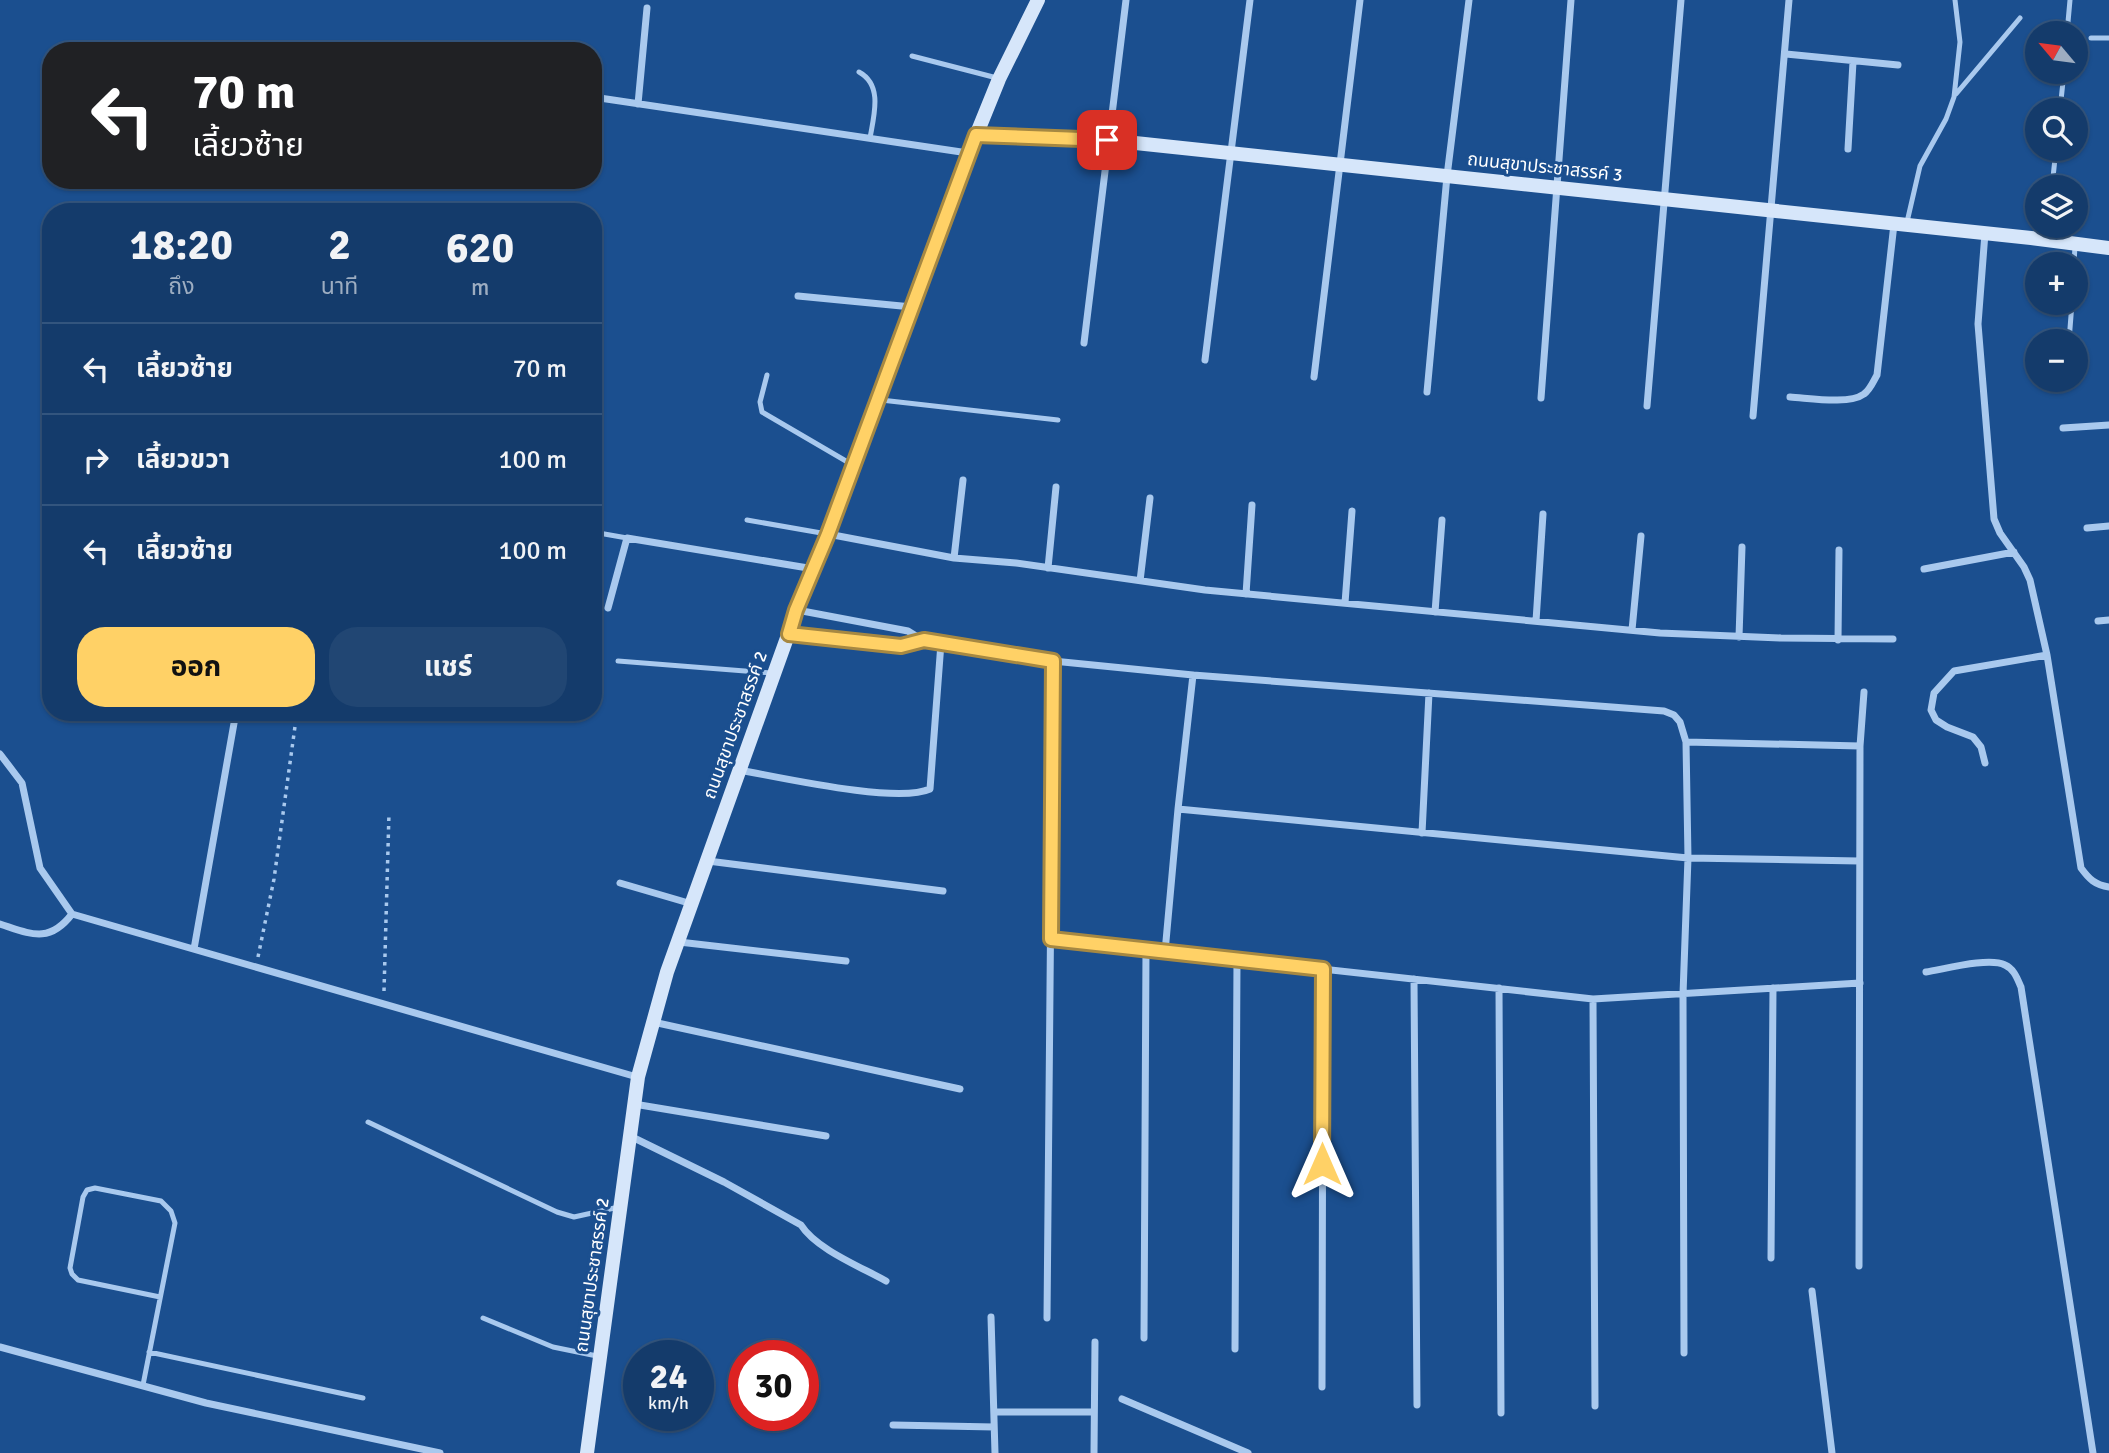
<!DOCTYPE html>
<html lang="th">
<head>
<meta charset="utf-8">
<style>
  :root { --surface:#143b6b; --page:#214673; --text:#f1f3f6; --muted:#9dadc1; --line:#33557e; --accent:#ffd166 }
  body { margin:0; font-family:Signika,"Noto Sans Thai",sans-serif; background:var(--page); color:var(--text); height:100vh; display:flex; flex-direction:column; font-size:26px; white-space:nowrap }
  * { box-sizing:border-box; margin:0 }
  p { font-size:23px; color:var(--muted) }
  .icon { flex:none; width:38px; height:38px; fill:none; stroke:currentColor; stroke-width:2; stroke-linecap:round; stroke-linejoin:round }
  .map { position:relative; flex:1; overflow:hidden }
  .side { position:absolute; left:42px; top:203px; width:560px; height:518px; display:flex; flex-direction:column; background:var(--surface); border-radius:28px; box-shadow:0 2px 5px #0004,0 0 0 2px var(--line) }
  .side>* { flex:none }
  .banner { position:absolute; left:42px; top:42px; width:560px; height:147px; border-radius:28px; box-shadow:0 2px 5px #0004,0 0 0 2px var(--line); background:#202124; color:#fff; overflow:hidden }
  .needle { width:46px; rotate:299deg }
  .buttons { position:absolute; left:2025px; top:21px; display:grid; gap:14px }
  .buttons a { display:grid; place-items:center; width:63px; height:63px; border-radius:50%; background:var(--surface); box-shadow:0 2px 5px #0004,0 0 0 2px var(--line); font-size:35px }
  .speed { position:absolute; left:623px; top:1340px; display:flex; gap:14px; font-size:35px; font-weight:700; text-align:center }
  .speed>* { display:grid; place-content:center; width:91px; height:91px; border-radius:50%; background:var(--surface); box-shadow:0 2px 5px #0004,0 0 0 2px var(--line); line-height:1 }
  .speed small { font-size:18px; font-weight:400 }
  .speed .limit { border:10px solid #d22; background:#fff; color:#111 }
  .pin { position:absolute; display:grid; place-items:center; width:60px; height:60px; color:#fff; margin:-30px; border-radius:14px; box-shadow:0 4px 10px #0006 }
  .me { position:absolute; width:77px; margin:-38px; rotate:0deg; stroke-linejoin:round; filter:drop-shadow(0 0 5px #0008) }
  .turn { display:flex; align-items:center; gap:24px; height:147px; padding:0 35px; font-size:32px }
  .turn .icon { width:91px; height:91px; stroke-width:2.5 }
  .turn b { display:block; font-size:49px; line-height:60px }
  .eta { display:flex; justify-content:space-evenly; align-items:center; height:119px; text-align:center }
  .eta b { font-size:42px; font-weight:700; line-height:49px }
  .button { display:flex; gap:14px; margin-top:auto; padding:14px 35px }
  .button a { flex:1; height:80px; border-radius:28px; background:var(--accent); color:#111; font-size:28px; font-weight:700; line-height:80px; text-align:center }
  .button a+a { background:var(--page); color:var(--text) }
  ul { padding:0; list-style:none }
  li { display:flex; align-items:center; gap:21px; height:91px; padding:0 35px; border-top:2px solid var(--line) }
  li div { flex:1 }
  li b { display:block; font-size:26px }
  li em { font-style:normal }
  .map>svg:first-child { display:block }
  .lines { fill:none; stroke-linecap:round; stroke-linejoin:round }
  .path { stroke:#a9c9ee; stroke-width:3.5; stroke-dasharray:3.5 5; stroke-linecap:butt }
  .lane { stroke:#a9c9ee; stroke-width:5 }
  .street { stroke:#a9c9ee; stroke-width:7 }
  .secondary { stroke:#d6e6fa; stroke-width:14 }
  .route-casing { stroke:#a68842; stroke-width:18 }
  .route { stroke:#ffd166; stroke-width:12 }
  .labels { text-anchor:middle; stroke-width:6; stroke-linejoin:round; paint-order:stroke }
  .street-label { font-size:18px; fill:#fff; stroke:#1b4f8f }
</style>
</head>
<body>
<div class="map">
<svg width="2109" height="1453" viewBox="0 0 2109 1453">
  <rect width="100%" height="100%" fill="#1b4f8f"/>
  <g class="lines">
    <path class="path" d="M 258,957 L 274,879 L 297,712
      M 384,991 L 389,813"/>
    <path class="lane" d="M 2067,33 L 2070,0
      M 2091,38 L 2109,38
      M 912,56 L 997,78
      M 859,72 C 883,85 874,115 870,138
      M 1956,94 L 2020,18
      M 2060,110 L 2064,72
      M 2052,187 L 2056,149
      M 1907,222 L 1920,166 L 1946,119 L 1954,97 L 1960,42 L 1955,0
      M 2047,240 L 2049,226
      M 2074,264 L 2075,246
      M 2069,341 L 2072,303
      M 767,375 L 760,402 L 762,412 L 851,464
      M 881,400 L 1058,420
      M 747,520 L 827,534
      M 593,532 L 627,538
      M 618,661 L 771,673
      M 368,1122 L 557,1212 L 574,1217 L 619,1207
      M 483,1318 L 553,1347 L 597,1356
      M 149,1352 L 363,1398
      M 143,1385 L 175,1223 L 171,1211 L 161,1201 L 95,1188 L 87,1190 L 83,1197 L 70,1268 L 72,1274 L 78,1280 L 160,1297"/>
    <path class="street" d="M 1786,54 L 1898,65
      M 593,97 L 968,153
      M 638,104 L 647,8
      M 1848,149 L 1853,62
      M 1985,233 L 1978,324 L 1994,519 L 2000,533 L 2024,567 L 2030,580 L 2047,655 L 2081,868 C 2089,879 2095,885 2109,887
      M 798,296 L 912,307
      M 1084,343 L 1126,0
      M 1205,360 L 1250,0
      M 1314,377 L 1360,0
      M 1427,392 L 1447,176 L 1469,0
      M 1790,397 C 1809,398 1849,405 1864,394 C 1870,390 1873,382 1877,375 L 1894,224
      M 1541,398 L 1571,0
      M 1647,406 L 1681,0
      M 1753,416 L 1789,0
      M 2063,428 L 2109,425
      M 2087,528 L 2109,526
      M 828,534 L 954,558 L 1016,563 L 1205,590 L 1660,633 L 1781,638 L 1893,639
      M 954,558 L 963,480
      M 1048,568 L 1056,487
      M 1924,569 L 2014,552
      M 1140,581 L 1150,498
      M 1246,594 L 1252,505
      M 1345,603 L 1352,511
      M 608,608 L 627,538 L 814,569
      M 797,610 L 908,631 L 924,641 L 1053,661 L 1193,675 L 1664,711 L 1674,715 L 1680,722 L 1686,742 L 1688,858 L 1683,994 L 1684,1353
      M 1435,612 L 1442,520
      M 1536,621 L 1543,514
      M 2098,621 L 2109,620
      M 1632,630 L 1641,536
      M 789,634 L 901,646 L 924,641
      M 1739,637 L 1742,547
      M 1838,640 L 1839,550
      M 1686,742 L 1860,746
      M 0,754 L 22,783 L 40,868 L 72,914 L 637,1077
      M 1985,763 L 1981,747 L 1973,737 L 1947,727 L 1936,720 L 1931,710 L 1934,693 L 1954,671 L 2047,655
      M 739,770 C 779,777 897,804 930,789 L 941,643
      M 1178,809 L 1688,858 L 1859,861
      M 1422,833 L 1429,693
      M 708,861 L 943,891
      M 620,883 L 692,904
      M 0,924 C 31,934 49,944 72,914
      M 1051,939 L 1593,999 L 1860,983
      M 679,942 L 846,961
      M 194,949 L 236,712
      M 1165,952 L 1178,809 L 1193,675
      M 1926,972 C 1945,969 1989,957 2005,965 C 2014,969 2017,978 2021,987 L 2093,1453
      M 1414,979 L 1417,1405
      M 1499,988 L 1501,1413
      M 1593,999 L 1595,1406
      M 653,1022 L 960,1089
      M 634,1104 L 826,1136
      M 630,1136 L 724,1182 L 801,1225 C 816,1249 861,1267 886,1281
      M 1771,1258 L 1773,988
      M 1859,1266 L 1860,746 L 1864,692
      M 1812,1291 L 1832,1453
      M 991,1317 L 995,1453
      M 1047,1318 L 1053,661
      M 1144,1338 L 1146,949
      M 0,1347 L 206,1403 L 440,1453
      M 1235,1349 L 1237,960
      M 1322,1387 L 1323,969
      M 1122,1399 L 1248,1453
      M 994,1412 L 1094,1412
      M 893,1425 L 994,1427
      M 1094,1453 L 1095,1342"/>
    <path class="secondary" d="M 976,135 L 1107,140 L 2031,238 L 2109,248
      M 587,1453 L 638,1077 L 667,972 L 797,610 L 828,534 L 969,153 L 999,79 L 1038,0"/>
  </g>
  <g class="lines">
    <defs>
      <path id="route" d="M 1107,140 L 976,135 L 828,534 L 796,610 L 789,634 L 901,646 L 924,640 L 1053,661 L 1051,939 L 1323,969 L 1322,1164"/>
    </defs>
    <use href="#route" class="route-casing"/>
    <use href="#route" class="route"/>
  </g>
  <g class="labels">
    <g class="street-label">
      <text transform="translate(1545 167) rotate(6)" y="6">ถนนสุขาประชาสรรค์ 3</text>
      <text transform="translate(735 725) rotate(-70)" y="6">ถนนสุขาประชาสรรค์ 2</text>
      <text transform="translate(592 1275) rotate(-82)" y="6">ถนนสุขาประชาสรรค์ 2</text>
    </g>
  </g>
</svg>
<div class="buttons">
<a><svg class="needle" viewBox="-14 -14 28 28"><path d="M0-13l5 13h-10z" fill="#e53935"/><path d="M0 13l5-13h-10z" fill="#9dadc1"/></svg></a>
<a><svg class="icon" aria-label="search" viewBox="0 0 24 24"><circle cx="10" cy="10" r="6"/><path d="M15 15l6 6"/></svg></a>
<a><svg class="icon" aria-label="layers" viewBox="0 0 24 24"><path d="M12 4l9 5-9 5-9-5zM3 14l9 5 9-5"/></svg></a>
<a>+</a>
<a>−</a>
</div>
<div class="speed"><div>24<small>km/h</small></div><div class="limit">30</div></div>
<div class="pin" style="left:1107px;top:140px;background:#d93025"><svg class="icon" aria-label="arrive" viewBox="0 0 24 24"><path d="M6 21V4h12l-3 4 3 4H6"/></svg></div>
<svg class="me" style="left:1322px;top:1164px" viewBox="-20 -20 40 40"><path d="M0-17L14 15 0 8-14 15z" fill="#ffd166" stroke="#fff" stroke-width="4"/></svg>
<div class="banner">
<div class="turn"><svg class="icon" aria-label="left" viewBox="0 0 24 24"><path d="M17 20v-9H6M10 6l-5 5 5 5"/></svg><div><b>70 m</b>เลี้ยวซ้าย</div></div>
</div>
<section class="side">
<div class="eta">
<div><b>18:20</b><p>ถึง</p></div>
<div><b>2</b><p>นาที</p></div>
<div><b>620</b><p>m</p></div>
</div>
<ul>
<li><svg class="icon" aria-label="left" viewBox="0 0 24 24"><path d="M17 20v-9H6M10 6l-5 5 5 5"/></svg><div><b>เลี้ยวซ้าย</b></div><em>70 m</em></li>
<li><svg class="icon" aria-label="right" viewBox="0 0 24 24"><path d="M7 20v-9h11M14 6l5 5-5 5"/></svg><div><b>เลี้ยวขวา</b></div><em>100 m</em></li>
<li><svg class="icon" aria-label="left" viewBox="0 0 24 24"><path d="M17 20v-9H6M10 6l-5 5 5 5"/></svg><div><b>เลี้ยวซ้าย</b></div><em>100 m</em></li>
</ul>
<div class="button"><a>ออก</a><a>แชร์</a></div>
</section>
</div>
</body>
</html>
